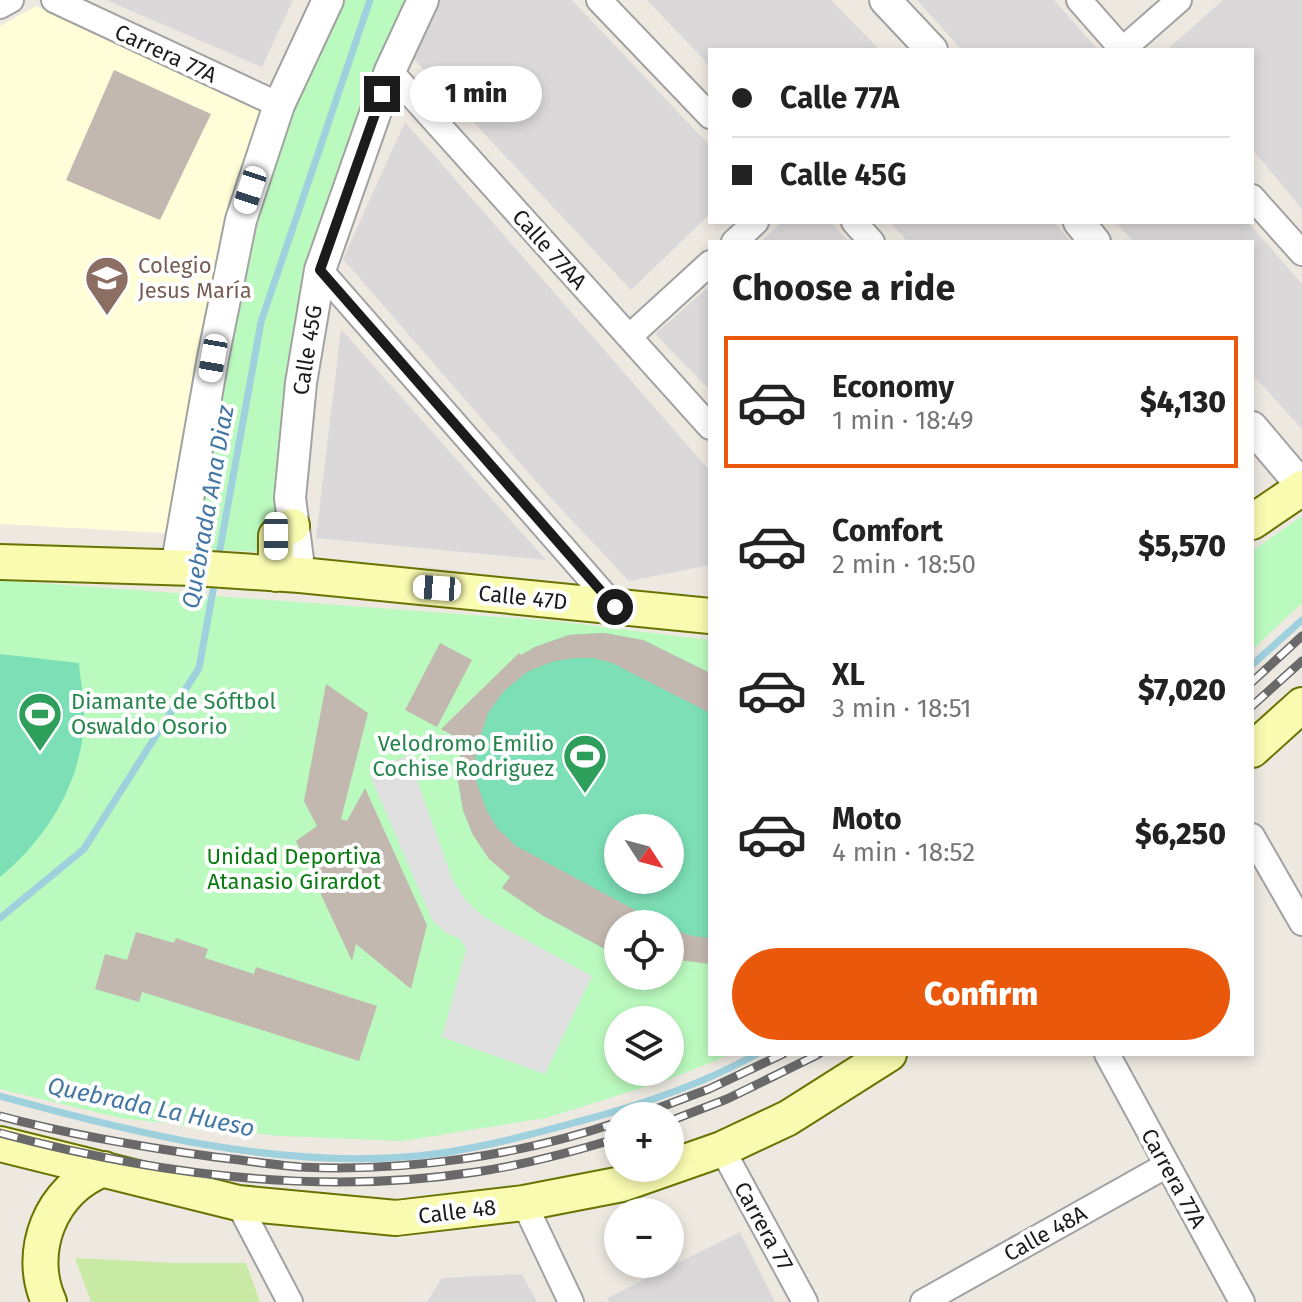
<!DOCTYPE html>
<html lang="en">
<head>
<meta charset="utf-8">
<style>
	body { margin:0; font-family:"Fira Sans",sans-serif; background:#f6f6f6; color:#222; height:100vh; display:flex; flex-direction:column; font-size:30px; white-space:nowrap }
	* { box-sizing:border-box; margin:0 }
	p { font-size:26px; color:#767676 }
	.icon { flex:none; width:44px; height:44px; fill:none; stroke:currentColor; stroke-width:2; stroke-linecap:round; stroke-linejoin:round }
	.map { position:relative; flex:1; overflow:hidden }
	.side { position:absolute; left:708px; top:240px; width:546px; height:816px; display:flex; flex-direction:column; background:#fff; border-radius:0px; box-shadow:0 4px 12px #0003 }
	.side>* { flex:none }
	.top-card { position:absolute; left:708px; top:48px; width:546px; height:176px; border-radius:0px; box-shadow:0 4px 12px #0003; display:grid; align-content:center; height:176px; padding:0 24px; background:#fff }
	.needle { width:52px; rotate:126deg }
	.tools { position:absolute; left:604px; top:814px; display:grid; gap:16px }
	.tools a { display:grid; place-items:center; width:80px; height:80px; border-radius:50%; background:#fff; box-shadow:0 4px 12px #0003; font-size:40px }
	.end { position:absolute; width:36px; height:36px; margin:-18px; border:10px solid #1b1b1b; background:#fff; box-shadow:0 0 0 4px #fff }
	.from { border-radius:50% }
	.bubble { position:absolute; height:56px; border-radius:28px; background:#fff; box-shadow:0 4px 12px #0003; font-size:26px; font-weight:800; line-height:56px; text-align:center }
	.car { position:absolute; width:24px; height:48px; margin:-24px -12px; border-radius:10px; box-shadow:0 0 6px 2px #0007; background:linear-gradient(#fff 24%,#345 0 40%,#fff 0 76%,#345 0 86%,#fff 0) }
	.top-card b { display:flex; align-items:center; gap:28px; height:76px; font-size:30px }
	.top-card b+b { border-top:2px solid #e0e0e0 }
	.top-card i { width:20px; height:20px; background:#222 }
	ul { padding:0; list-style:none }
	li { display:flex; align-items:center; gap:24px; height:132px; margin:0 16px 12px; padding:0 8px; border:4px solid transparent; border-radius:0px }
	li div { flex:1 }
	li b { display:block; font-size:30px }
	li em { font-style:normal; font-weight:800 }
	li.on { border-color:#ea580c }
	li>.icon { width:72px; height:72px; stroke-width:1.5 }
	h2 { padding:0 24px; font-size:36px; line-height:96px }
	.primary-button { display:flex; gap:16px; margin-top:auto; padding:16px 24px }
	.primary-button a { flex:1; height:92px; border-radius:48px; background:#ea580c; color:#fff; font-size:32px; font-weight:800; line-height:92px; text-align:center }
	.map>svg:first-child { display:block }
	.residential { fill:#dad8d8 }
	.education { fill:#fffed8 }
	.grass { fill:#c8eaa4 }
	.park { fill:#bbfabe; fill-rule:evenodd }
	.pitch { fill:#7cdfb6; fill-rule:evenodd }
	.parking { fill:#dfdfdf }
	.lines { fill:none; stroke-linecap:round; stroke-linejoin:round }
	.stream { stroke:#9fd0dd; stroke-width:7 }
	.building { fill:#c2b8b0 }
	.minor-casing { stroke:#a2a2a2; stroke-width:28 }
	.tertiary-casing { stroke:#a2a2a2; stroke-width:34 }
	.secondary-casing { stroke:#697302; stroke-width:38 }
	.minor { stroke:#fff; stroke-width:24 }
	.tertiary { stroke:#fff; stroke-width:30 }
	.secondary { stroke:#f9fbb1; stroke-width:34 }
	.rail-casing { stroke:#696969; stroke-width:9 }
	.rail { stroke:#fff; stroke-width:6; stroke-dasharray:18; stroke-linecap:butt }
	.route { stroke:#1b1b1b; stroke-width:10 }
	.labels { text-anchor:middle; stroke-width:8; stroke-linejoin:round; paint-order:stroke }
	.street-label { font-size:22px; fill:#1b1b1b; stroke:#fff }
	.education-label { font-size:22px; fill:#785e54; stroke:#fff; text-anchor:start }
	.leisure-label { font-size:22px; fill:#27864d; stroke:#fff; text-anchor:start }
	.park-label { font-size:22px; fill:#097a0f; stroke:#fff }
	.water-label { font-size:24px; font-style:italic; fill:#4477a4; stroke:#fff }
</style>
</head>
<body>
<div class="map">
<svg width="1302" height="1302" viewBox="0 0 1302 1302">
	<rect width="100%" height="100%" fill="#ede9e1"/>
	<path class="residential" d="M106 0H293L262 67Z
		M440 0H572L710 146V214L631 290 413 58Z
		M647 0H831L880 50H710V66Z
		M917 0H1054L1098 50H962Z
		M1223 0H1302V209L1252 149V50L1169 48Z
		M405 122 710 471V565L629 581 548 495 343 259Z
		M782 222H831L849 242H760Z
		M890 222H1054L1071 242H908Z
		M1116 222H1248L1302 284V429L1252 374V242H1134Z
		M710 286V390L655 334Z
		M341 329 434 434 546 560 316 538Z
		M740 1232 775 1302H609L607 1298Z
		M522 1274 537 1302H427L442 1278Z"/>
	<path class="education" d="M36 6 260 109 165 533 0 524V26Z"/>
	<path class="grass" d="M75 1258 174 1263H246L260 1302H91Z"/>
	<path class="park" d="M340 0H414L309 273 273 552 187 549 276 141Z
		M1302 516V603L1252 650V551Z
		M0 580 555 621 710 640V1054H732L667 1080 546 1118 402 1141 281 1136 120 1118 0 1089ZM618 828H670V880H618ZM618 924H670V976H618ZM618 1020H670V1072H618Z"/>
	<path class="pitch" d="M604 633 643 640 710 673V962L674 959 670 966V924H618V956L542 915 502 888 510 877 473 835 463 810 458 781 462 736 509 663 535 647 569 635ZM618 828H670V880H618Z
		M0 654 79 663C80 679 84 696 84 712 85 777 49 837 0 877Z"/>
	<path class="parking" d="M408 755 453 881 466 901 484 917 592 976 545 1074 442 1037 466 949 459 938 447 934 432 920 369 773Z"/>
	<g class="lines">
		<path class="stream" d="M218 560 261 322 370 0
			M1252 665 1302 620
			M0 918 84 849 199 668 215 580
			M0 1096C134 1133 277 1169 417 1156 470 1151 525 1136 577 1122 638 1106 701 1085 757 1054"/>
	</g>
	<path class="building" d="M114 70 211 114 160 220 66 180Z
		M604 633 643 640 710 673V713L612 663 594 658H574L551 662 527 672 504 691 488 713 477 747 475 746 476 780 486 809 498 829 516 846 661 924H618V956L542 915 502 888 510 877 489 859 473 835 463 810 458 781 462 740 441 729 519 653 521 655 535 647 569 635Z
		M440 643 472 660 437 727 405 710Z
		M326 684 368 713 341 819 347 821 365 788 427 925 411 989 356 944 352 961 296 841 317 826 304 801Z
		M670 929 693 936 710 938V964L670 959Z
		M136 932 174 943 176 938 208 949 205 958 254 974 256 967 377 1006 359 1061 142 992 139 1002 95 989 105 954 127 960Z"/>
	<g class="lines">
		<g class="minor-casing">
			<path id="minor" d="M54 0 279 105
				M599 0 710 116
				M1079 0 1123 50
				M0 6 11 0
				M1122 50 1179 0
				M390 71 710 427
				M1252 197 1302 253
				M854 222 872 242
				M734 242 756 222
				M320 270 615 607
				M629 337 710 263
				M1252 836 1302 923
				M1107 1054 1242 1302
				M722 1149 805 1302
				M238 1203 290 1302
				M524 1203 571 1302
				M923 1302 1167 1165"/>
		</g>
		<g class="tertiary-casing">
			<path id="tertiary" d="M885 0 932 50
				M1079 222 1095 242
				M1252 427 1302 486
				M176 568 213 358 241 220 279 105 328 0
				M300 575 290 498 301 383 320 270 390 71 423 0"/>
		</g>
		<g class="secondary-casing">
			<path id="secondary" d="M1252 522 1302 488
				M0 562 194 568 300 575 710 616
				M276 574V536L281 530 292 526
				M1252 750 1302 705
				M0 1144 238 1203 396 1218 524 1203 622 1184 722 1149 788 1118 889 1054
				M49 1302C26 1252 51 1188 104 1169"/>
		</g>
		<use href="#minor" class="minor"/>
		<use href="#tertiary" class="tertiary"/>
		<use href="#secondary" class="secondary"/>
		<g class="rail-casing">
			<path id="rail" d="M1252 682 1302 636
				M1252 706 1302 661
				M0 1116C71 1135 143 1147 215 1157 243 1160 272 1165 300 1167 406 1172 518 1156 618 1122
				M637 1116 709 1089 783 1054
				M670 1121 727 1099 819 1054
				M0 1133C153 1174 318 1196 476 1172 524 1165 572 1152 618 1138"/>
		</g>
		<use href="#rail" class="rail"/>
	</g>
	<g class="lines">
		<path class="route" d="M382 94 320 270 615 607"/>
	</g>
	<defs>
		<g id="school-pin" transform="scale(2.3)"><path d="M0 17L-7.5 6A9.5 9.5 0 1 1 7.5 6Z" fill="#8d6e63" stroke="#fff"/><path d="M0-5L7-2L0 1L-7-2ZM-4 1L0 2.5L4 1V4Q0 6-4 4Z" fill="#fff"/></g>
		<g id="stadium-pin" transform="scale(2.3)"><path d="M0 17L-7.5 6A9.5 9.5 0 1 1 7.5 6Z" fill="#2e9e5b" stroke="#fff"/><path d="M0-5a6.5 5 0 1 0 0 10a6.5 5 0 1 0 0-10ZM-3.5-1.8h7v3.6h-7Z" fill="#fff"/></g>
	</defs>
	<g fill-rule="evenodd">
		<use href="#school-pin" x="107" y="278"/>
		<use href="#stadium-pin" x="40" y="714"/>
		<use href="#stadium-pin" x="585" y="756"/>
	</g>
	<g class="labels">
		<g class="street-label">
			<text transform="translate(166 53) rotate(25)" y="8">Carrera 77A</text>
			<text transform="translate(550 249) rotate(48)" y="8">Calle 77AA</text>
			<text transform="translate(307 350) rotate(-81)" y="8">Calle 45G</text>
			<text transform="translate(523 597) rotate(6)" y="8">Calle 47D</text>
			<text transform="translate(1174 1178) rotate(61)" y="8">Carrera 77A</text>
			<text transform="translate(457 1211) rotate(-7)" y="8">Calle 48</text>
			<text transform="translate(764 1226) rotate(61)" y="8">Carrera 77</text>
			<text transform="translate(1045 1233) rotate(-29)" y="8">Calle 48A</text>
		</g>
		<g class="education-label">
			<text x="138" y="273">Colegio<tspan x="138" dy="25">Jesus María</tspan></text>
		</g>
		<g class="leisure-label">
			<text x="71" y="709">Diamante de Sóftbol<tspan x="71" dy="25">Oswaldo Osorio</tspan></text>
			<text x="554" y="751" text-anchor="end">Velodromo Emilio<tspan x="554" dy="25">Cochise Rodriguez</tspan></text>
		</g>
		<g class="park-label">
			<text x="294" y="864">Unidad Deportiva<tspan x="294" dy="25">Atanasio Girardot</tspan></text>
		</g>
		<g class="water-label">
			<text transform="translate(208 507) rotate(-80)" y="8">Quebrada Ana Diaz</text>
			<text transform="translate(151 1107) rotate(12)" y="8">Quebrada La Hueso</text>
		</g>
	</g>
</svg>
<div class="tools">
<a><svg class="needle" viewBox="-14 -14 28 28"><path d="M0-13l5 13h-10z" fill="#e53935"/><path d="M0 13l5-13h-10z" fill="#767676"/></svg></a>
<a><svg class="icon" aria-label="locate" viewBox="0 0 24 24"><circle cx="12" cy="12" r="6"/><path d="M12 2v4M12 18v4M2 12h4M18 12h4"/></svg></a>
<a><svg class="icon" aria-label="layers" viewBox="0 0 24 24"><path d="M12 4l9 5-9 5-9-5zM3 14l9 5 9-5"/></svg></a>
<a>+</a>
<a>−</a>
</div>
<i class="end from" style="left:615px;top:607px"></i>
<i class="end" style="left:382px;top:94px"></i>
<div class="bubble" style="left:410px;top:66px;width:132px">1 min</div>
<i class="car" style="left:250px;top:190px;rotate:198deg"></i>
<i class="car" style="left:213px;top:358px;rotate:190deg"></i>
<i class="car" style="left:276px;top:536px;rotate:180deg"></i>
<i class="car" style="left:437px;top:588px;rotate:274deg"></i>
<div class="top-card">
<b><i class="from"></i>Calle 77A</b>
<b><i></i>Calle 45G</b>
</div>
<section class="side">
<h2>Choose a ride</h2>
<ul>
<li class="on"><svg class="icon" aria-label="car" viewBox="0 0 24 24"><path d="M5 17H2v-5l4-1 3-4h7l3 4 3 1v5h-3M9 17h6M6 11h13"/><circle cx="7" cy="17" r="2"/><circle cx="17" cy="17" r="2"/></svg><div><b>Economy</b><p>1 min · 18:49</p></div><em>$4,130</em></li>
<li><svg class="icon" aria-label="car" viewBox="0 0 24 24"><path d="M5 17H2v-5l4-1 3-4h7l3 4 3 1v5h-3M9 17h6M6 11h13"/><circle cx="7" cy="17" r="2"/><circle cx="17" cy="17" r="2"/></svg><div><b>Comfort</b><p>2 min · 18:50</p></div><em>$5,570</em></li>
<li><svg class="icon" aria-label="car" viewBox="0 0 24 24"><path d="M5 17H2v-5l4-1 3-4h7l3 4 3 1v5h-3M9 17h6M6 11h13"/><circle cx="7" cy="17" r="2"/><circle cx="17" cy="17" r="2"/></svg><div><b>XL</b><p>3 min · 18:51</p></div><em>$7,020</em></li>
<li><svg class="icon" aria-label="car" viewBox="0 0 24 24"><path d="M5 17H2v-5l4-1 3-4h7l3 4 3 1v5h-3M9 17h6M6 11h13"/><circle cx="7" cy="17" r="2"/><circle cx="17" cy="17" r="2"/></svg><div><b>Moto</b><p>4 min · 18:52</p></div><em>$6,250</em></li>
</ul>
<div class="primary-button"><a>Confirm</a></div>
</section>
</div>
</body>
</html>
